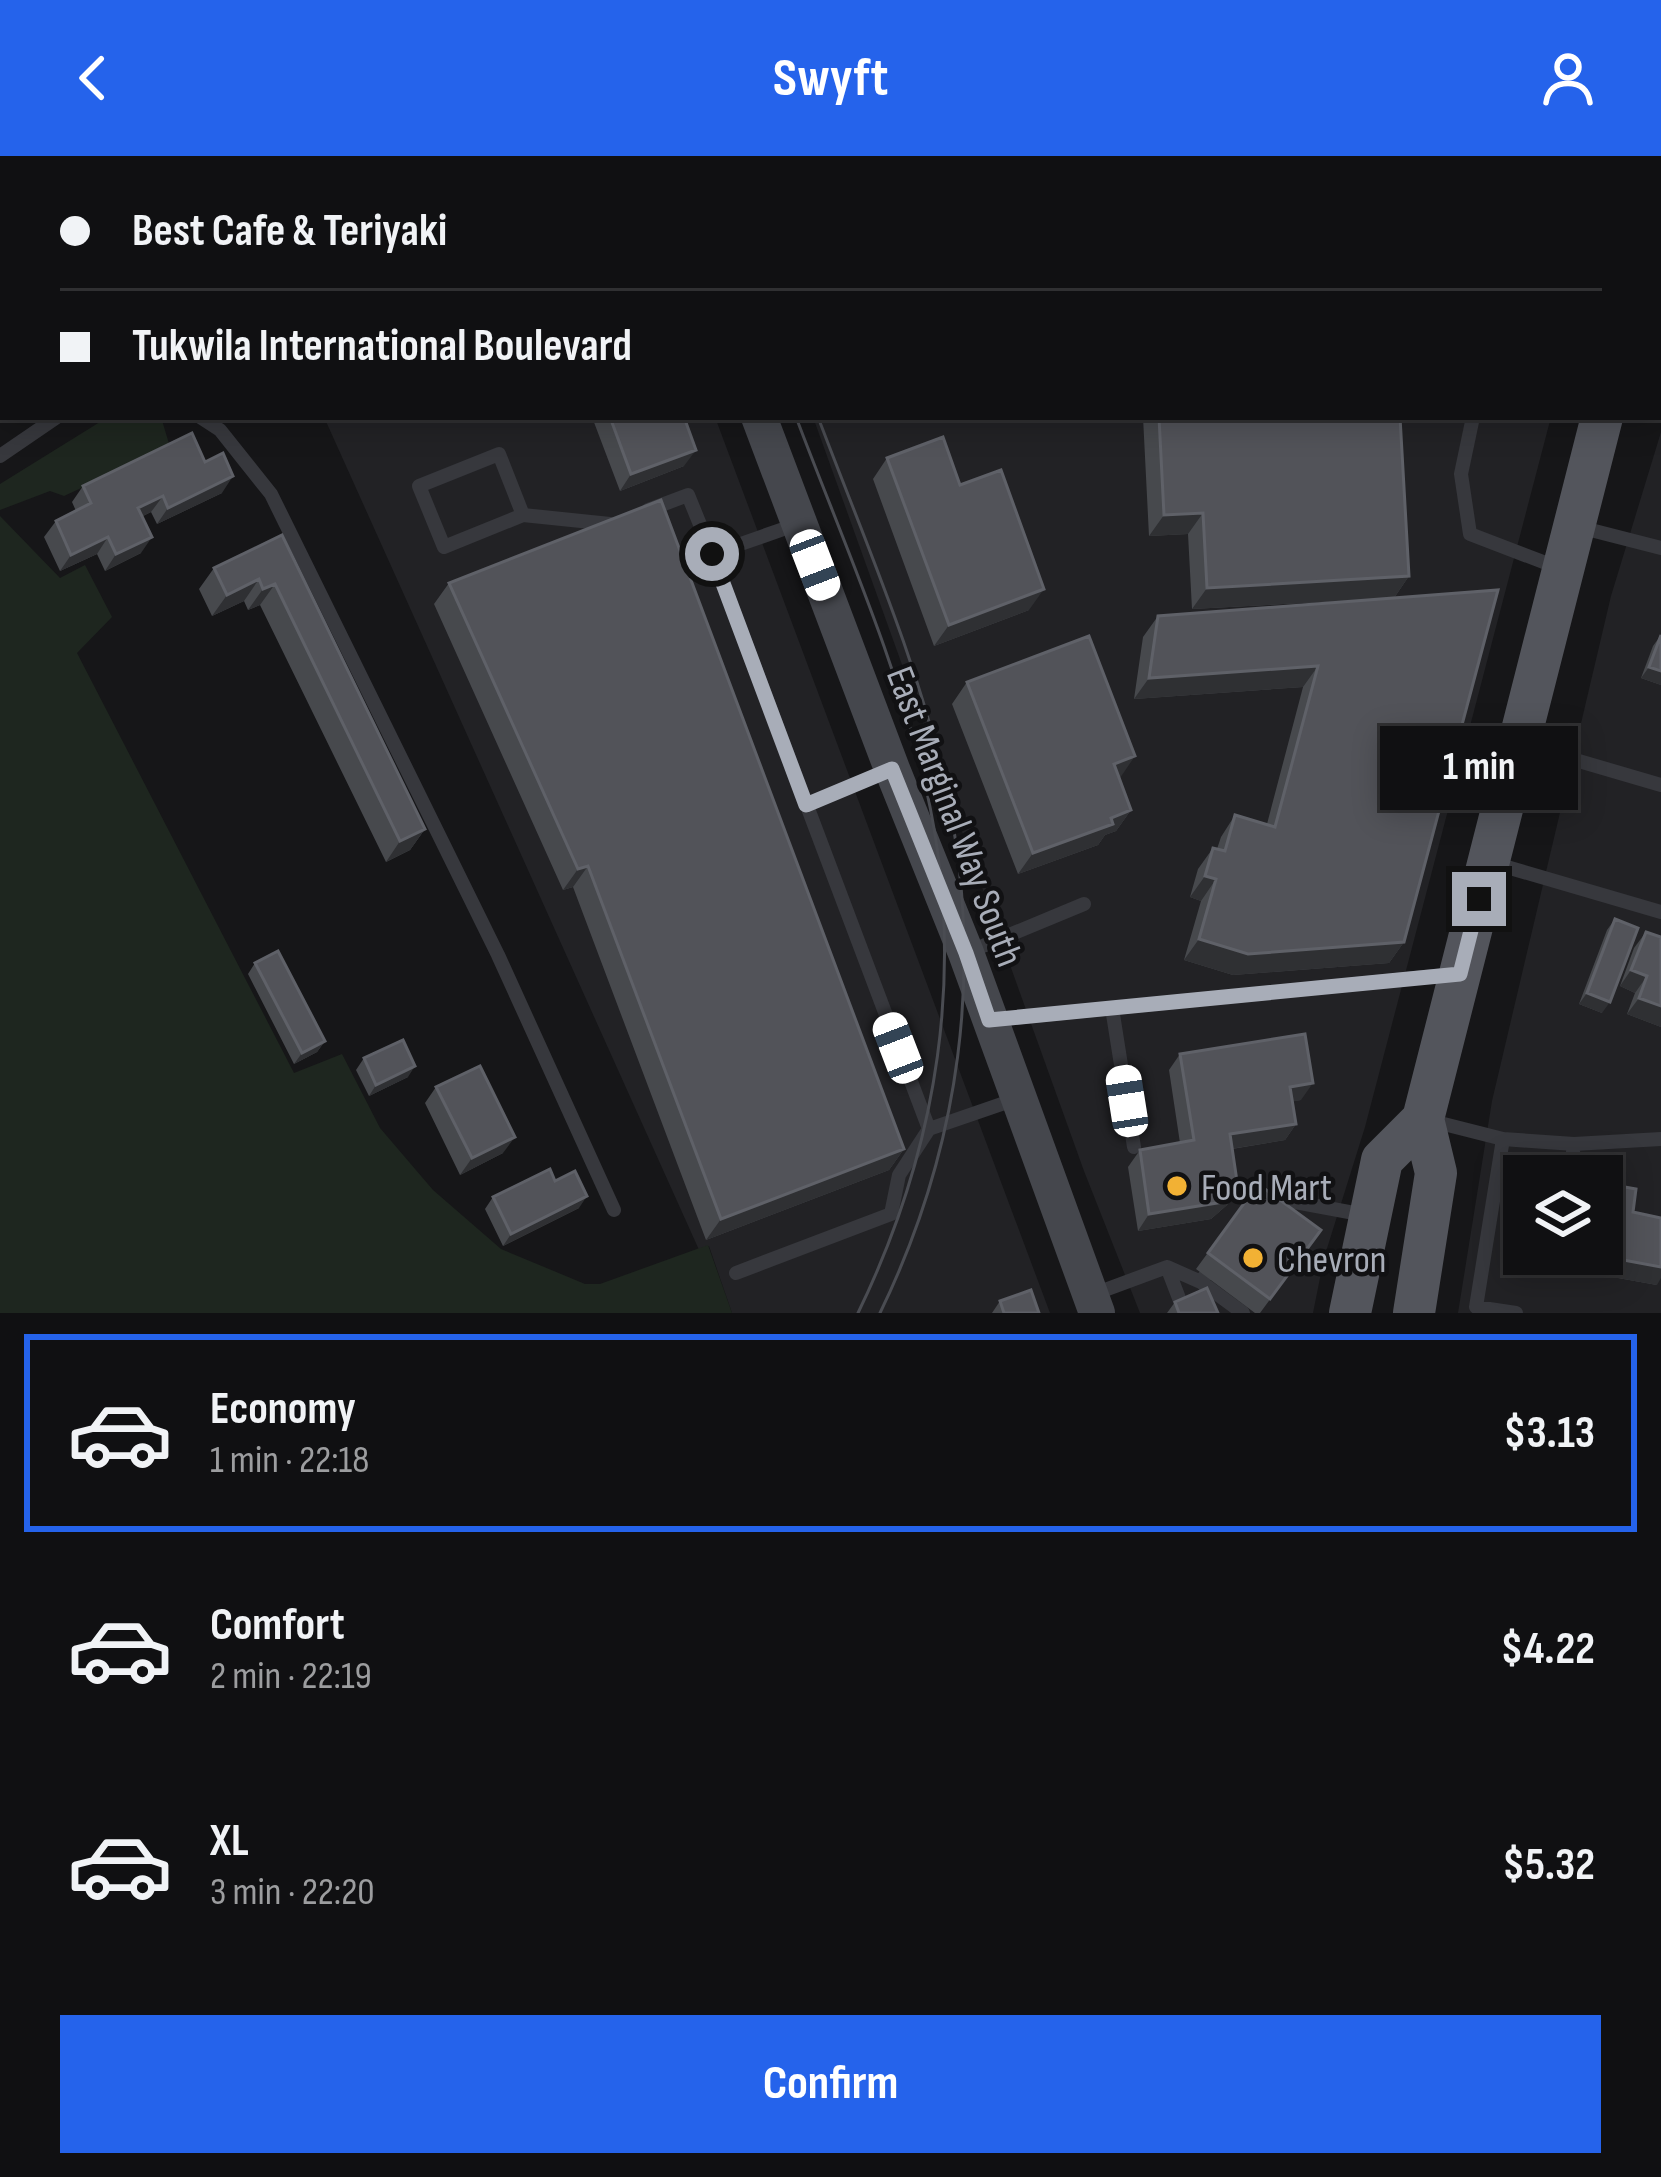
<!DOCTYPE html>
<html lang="en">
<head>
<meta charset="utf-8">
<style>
	body { margin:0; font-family:"Sofia Sans Condensed",sans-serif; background:#19191b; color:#f1f3f6; height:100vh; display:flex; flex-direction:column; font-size:45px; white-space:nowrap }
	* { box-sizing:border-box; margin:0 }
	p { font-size:39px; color:#9c9d9f }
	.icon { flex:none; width:66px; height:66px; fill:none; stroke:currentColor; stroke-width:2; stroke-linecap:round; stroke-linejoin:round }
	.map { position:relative; height:1157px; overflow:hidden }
	.sheet { display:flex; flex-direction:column; background:#101012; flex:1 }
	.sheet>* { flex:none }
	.hud { position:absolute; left:0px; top:0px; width:1662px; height:264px; box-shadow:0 6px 30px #0003,0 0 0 3px #303032; display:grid; align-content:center; height:264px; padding:0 60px; background:#101012 }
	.tools { position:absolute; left:1503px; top:999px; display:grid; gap:24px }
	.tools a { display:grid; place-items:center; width:120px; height:120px; border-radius:0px; background:#101012; box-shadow:0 6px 30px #0003,0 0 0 3px #303032; font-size:60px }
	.end { position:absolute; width:54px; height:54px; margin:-27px; border:15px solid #a8adb8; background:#111; box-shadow:0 0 0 6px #111 }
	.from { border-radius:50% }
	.bubble { position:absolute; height:84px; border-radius:0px; background:#101012; box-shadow:0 6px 30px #0003,0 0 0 3px #303032; font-size:39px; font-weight:700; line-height:84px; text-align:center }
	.car { position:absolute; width:36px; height:72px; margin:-36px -18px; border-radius:15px; box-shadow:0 0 9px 3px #0007; background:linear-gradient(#fff 24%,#345 0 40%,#fff 0 76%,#345 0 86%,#fff 0) }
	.hud b { display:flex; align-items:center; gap:42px; height:114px; font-size:45px }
	.hud b+b { border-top:3px solid #303032 }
	.hud i { width:30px; height:30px; background:#f1f3f6 }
	ul { padding:21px 0 0; list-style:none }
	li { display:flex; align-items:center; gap:36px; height:198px; margin:0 24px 18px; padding:0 36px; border:6px solid transparent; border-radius:0px }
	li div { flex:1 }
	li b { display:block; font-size:45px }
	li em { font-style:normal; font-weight:700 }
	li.selected { border-color:#2563eb }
	li>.icon { width:108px; height:108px; stroke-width:1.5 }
	.action { display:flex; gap:24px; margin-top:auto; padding:24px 60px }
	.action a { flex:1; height:138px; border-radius:0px; background:#2563eb; color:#fff; font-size:48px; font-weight:700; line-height:138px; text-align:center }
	header { display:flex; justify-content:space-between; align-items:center; height:156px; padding:0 60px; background:#2563eb; color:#fff; font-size:54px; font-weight:700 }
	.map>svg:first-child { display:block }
	.built { fill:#222225; fill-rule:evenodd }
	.green { fill:#1e261f }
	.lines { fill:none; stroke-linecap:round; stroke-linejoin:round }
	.lane { stroke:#37383d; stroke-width:14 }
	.secondary { stroke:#45474d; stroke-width:36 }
	.primary { stroke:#53555c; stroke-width:42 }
	.tram { stroke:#4a4c52; stroke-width:3 }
	.wall { fill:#47494d }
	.shaded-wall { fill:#2f3033 }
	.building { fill:#525359; stroke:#5f6168; stroke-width:3 }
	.route { stroke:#a8adb8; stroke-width:15 }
	.poi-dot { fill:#f2b134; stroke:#111113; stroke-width:4.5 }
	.labels { text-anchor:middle; stroke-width:9; stroke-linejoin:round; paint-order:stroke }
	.street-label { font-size:39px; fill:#a8adb8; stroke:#111113 }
	.poi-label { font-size:39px; fill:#a8adb8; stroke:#111113; text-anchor:start }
</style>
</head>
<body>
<header><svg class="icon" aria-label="back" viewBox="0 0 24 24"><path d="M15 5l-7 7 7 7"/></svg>Swyft<svg class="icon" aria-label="person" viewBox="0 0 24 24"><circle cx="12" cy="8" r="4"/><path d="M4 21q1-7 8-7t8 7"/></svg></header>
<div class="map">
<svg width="1661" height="1157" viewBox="0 0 1661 1157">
	<rect width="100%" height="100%" fill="#161618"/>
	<path class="built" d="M720 0H1619L1618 3Z
		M324 261H715L1050 1157H732L709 1090 700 1096Z
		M813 261H1551L1365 971 1324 1102 1313 1157H1140L1084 1015Z
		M1661 276V1157H1458L1492 945 1611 440ZM1524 1020H1602V1098H1524Z"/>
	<path class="green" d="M108 261H161L170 291 64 340 50 335 0 354V328Z
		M0 360 60 422 85 409 112 461 77 497 294 917 342 898 380 972 433 1034 501 1093 585 1128H600L708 1089 732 1157H0Z"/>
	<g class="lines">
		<path class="lane" d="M15 0 16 3
			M83 0 85 3
			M138 0 139 3
			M552 3 559 0
			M0 76 3 77
			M1659 218 1661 219
			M200 261 220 274 271 338 498 799 614 1054
			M1473 261 1461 318 1470 378 1559 412
			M0 300 57 261
			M648 354 688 339 712 398 795 369
			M523 359 499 298 419 330 444 391 523 359 610 368
			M1579 371 1661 392
			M712 398 929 973 899 1019 891 1058 736 1117
			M1524 589 1661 629
			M806 649 892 613
			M1493 707 1661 756
			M966 797 1084 748
			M1112 852 1134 991
			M994 864 1455 818
			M1428 964 1503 983 1574 988 1570 1020
			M929 973 1016 943
			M1503 983 1476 1151 1516 1157
			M1574 988 1661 983
			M1262 1044 1295 1046 1365 1059
			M1558 1099V1098
			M1167 1111 1182 1150
			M1205 1120 1201 1126 1243 1157
			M1094 1138 1167 1111 1201 1126"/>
		<path class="secondary" d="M663 0 664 3
			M759 261 892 613 966 797 1097 1157"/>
		<path class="primary" d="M1659 41 1661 33
			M1350 1157 1382 1004 1423 963
			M1414 1157 1436 1017 1423 963 1602 261"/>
		<path class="tram" d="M697 0 699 3
			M719 0 720 3
			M796 261C842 383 897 505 926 632 967 813 938 992 858 1157
			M818 261C864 383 918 505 946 632 985 813 960 992 880 1157"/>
	</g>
	<path class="wall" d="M441 0H512L504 3H442Z
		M592 261H684V310L620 335Z
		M1143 261H1400L1409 420 1394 442 1192 453 1188 378 1149 380Z
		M887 302 960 329 1029 454 934 490 873 323Z
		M205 306 222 337 157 368 151 356 143 360 141 397 105 415 97 398 60 415 44 381 56 365 76 355 72 346 83 330Z
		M282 379 425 673 410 694 386 706 260 449 248 454 244 445 212 460 199 433 214 412Z
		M449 427 904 993 889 1014 706 1084 573 731 563 734 434 448Z
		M1498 434 1404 786 1389 807 1233 819 1184 804 1201 745 1190 741 1198 713 1213 692 1217 693 1221 681 1235 659 1267 668 1303 531 1134 543 1143 481 1158 460Z
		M1661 479V529L1641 522 1653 490Z
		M967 526 1119 622 1131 654 1116 675 1105 679 1098 689 1018 718 952 548Z
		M1615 763 1602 857 1579 848 1607 774Z
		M1646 776 1661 871 1627 858 1635 837 1620 830 1634 792Z
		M255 807 325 885 317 896 294 908 248 818Z
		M1180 898 1301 944 1293 945 1296 968 1285 984 1232 993 1238 1032 1227 1049 1211 1063 1138 1075 1128 1011 1140 994 1180 987 1169 914Z
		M364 902 408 921 369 940 356 914Z
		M436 931 503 997 460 1019 425 947Z
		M555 1025 579 1052 503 1090 485 1053 493 1041Z
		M1258 1028 1321 1074 1260 1157H1255L1196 1113Z
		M1633 1056 1657 1129 1579 1115 1582 1098H1602Z
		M1000 1145 1039 1157H992Z
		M1175 1146 1218 1157H1167Z"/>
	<path class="shaded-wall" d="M479 0H512L504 3H470Z
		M696 294 684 310 620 335 631 318Z
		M233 320 222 337 157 368 168 352Z
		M163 340 151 356 127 368 138 352Z
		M1203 357 1188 378 1149 380 1164 359Z
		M108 381 97 398 60 415 71 399Z
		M152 381 141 397 105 415 116 398Z
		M1409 420 1394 442 1192 453 1207 432Z
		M259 423 244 445 212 460 227 439Z
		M275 428 260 449 248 454 263 433Z
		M1044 433 1029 454 934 490 949 469Z
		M1318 510 1303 531 1134 543 1149 522Z
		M1649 511 1661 515V529L1641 522Z
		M1135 600 1120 622 1114 608Z
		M1131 654 1116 675 1105 679 1098 689 1018 718 1033 697Z
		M425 673 410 694 386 706 400 685Z
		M588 710 573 731 563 734 578 713Z
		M1205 720 1216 723 1201 745 1190 741Z
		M1199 783 1404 786 1389 807 1233 819 1184 804Z
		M1631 814 1647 820 1635 837 1620 830Z
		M1587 837 1610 846 1602 857 1579 848Z
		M1639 842 1661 850V871L1627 858Z
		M325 885 317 896 294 908 302 897Z
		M415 910 408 921 369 940 376 929Z
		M1313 927 1301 944 1279 948 1290 931Z
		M1296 968 1285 984 1218 995 1230 978Z
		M515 981 503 997 460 1019 472 1002Z
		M904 993 889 1014 706 1084 721 1063Z
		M1238 1032 1227 1049 1211 1063 1138 1075 1149 1058Z
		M587 1040 579 1052 503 1090 511 1078Z
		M1591 1098 1661 1111V1122L1657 1129 1579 1115Z"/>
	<path class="building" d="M458 0H479L470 3H459Z
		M804 0H857L858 3H804Z
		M610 261H684L696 294 631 318Z
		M1159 261H1400L1409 420 1207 432 1203 357 1164 359Z
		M192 277 205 306 223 297 233 320 168 352 163 340 138 352 152 381 116 398 108 381 71 399 56 365 91 347 83 330Z
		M943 281 960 329 1001 314 1044 433 949 469 887 302Z
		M661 344 904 993 721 1063 588 710 578 713 449 427Z
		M282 379 425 673 400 685 275 428 263 433 259 423 227 439 214 412Z
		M1498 434 1404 786 1248 798 1199 783 1216 723 1205 720 1213 692 1225 695 1235 659 1275 671 1318 510 1149 522 1158 460Z
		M1661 479V515L1649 511Z
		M1089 480 1135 600 1114 608 1131 654 1111 662 1113 668 1033 697 967 526Z
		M1615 763 1638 772 1610 846 1587 837Z
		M1646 776 1661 781V850L1639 842 1647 820 1631 814Z
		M278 795 325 885 302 897 255 807Z
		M1305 878 1313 927 1290 931 1296 968 1230 978 1238 1032 1223 1046 1149 1058 1140 994 1194 984 1180 898Z
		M403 884 415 910 376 929 364 902Z
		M480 910 515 981 472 1002 436 931Z
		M550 1013 555 1025 575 1015 587 1040 511 1078 493 1041Z
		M1602 1027 1636 1033 1633 1056 1661 1062V1111L1591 1098H1602Z
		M1258 1028 1321 1074 1270 1143 1208 1097Z
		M1207 1132 1218 1157H1179L1175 1146Z
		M1031 1134 1039 1157H1004L1000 1145Z"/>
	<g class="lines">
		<path class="route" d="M712 398 806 649 892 613 966 797 989 864 1460 818 1479 743"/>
	</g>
	<g class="poi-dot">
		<circle cx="1177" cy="1030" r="12"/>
		<circle cx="1253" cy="1102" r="12"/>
	</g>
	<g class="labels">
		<g class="street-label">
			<text transform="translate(956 660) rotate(69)" y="14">East Marginal Way South</text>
		</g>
		<g class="poi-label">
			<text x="1201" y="1044">Food Mart</text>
			<text x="1277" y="1116">Chevron</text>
		</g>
	</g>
</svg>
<div class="tools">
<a><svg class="icon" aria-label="layers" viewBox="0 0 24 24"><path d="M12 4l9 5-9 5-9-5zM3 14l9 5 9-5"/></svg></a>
</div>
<i class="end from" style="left:712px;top:398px"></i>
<i class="end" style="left:1479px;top:743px"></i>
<div class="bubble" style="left:1380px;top:570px;width:198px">1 min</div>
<i class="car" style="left:815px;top:409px;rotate:159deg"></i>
<i class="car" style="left:898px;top:892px;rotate:339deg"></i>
<i class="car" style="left:1127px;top:945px;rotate:351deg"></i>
<div class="hud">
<b><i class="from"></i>Best Cafe &amp; Teriyaki</b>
<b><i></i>Tukwila International Boulevard</b>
</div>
</div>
<section class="sheet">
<ul>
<li class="selected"><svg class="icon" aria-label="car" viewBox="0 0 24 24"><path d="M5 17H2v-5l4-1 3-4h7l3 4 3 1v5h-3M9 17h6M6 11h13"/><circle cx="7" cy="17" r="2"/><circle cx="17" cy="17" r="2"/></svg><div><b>Economy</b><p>1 min · 22:18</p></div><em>$3.13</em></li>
<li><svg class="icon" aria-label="car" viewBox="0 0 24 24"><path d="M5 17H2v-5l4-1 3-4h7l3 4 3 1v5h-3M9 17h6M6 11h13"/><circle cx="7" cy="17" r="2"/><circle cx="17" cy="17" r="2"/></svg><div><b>Comfort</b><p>2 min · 22:19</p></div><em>$4.22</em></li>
<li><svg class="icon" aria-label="car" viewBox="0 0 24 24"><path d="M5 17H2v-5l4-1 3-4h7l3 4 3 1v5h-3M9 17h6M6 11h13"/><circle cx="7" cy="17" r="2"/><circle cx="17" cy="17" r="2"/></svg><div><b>XL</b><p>3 min · 22:20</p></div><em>$5.32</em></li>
</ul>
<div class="action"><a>Confirm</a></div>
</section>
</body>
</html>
